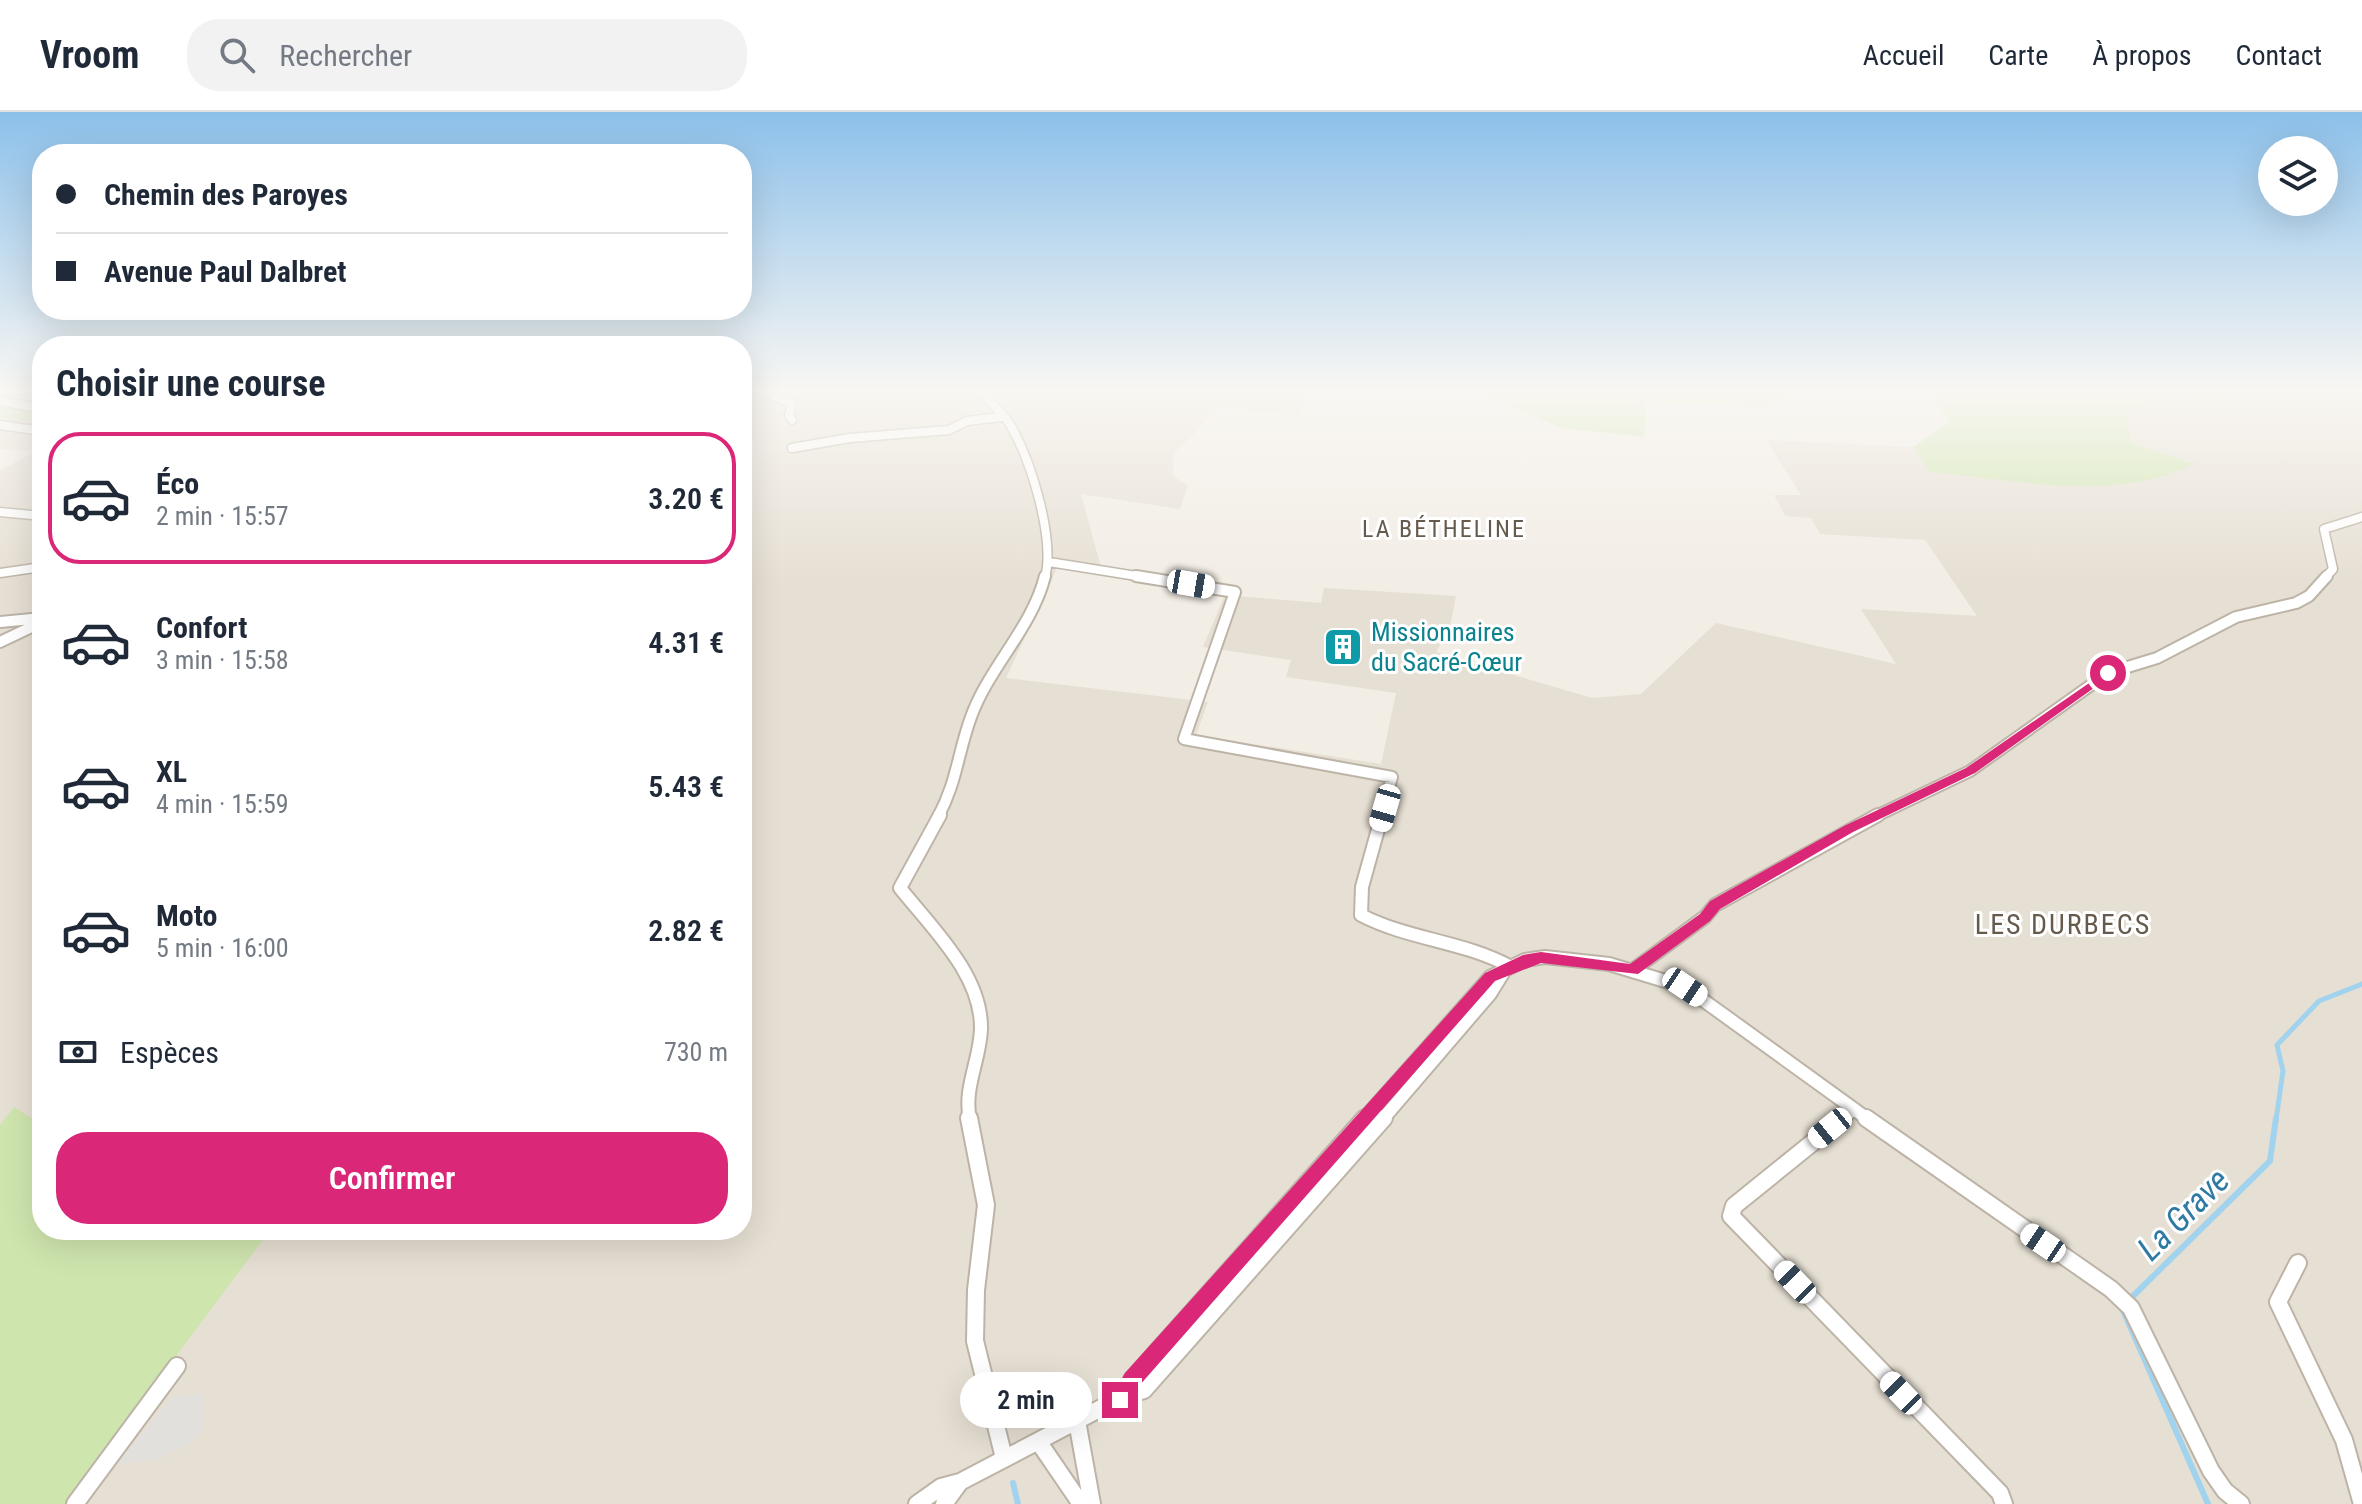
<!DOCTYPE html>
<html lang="fr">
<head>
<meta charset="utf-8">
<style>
	body { margin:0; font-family:"Roboto Condensed",sans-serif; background:#f2f2f3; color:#1f2937; height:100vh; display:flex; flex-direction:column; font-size:30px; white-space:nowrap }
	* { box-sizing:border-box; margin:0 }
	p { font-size:26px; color:#747a83 }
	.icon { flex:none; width:44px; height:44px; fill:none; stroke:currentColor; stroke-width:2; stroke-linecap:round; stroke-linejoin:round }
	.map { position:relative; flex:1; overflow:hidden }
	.panel { position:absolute; left:32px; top:224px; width:720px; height:904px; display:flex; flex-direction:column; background:#fff; border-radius:32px; box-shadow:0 8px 32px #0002 }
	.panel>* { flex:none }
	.top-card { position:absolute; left:32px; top:32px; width:720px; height:176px; border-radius:32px; box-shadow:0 8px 32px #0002; display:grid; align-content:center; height:176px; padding:0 24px; background:#fff }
	.controls { position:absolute; left:2258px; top:24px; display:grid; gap:16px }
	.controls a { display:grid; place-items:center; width:80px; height:80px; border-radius:50%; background:#fff; box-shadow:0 8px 32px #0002; font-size:40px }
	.end { position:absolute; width:36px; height:36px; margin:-18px; border:10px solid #db2777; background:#fff; box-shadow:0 0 0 4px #fff }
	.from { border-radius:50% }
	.bubble { position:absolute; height:56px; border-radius:28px; background:#fff; box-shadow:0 8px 32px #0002; font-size:26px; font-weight:600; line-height:56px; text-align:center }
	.car { position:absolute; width:24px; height:48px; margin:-24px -12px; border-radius:10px; box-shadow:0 0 6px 2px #0007; background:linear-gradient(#fff 24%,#345 0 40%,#fff 0 76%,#345 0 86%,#fff 0) }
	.top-card b { display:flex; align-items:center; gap:28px; height:76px; font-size:30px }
	.top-card b+b { border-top:2px solid #e0e1e3 }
	.top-card i { width:20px; height:20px; background:#1f2937 }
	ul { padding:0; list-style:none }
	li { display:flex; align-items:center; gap:24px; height:132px; margin:0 16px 12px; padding:0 8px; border:4px solid transparent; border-radius:32px }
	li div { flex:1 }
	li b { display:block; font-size:30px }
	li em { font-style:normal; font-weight:600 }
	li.active { border-color:#db2777 }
	li>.icon { width:72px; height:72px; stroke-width:1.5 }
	h2 { padding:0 24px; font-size:36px; line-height:96px }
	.pay { display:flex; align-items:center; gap:20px; height:88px; padding:0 24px; font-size:30px }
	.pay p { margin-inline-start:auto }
	.button { display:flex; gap:16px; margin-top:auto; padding:16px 24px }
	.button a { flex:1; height:92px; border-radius:32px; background:#db2777; color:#fff; font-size:32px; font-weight:600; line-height:92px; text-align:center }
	header { display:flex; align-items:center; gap:48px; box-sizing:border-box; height:112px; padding:0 40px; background:#fff; border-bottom:2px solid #e0e1e3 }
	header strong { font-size:38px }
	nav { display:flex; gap:44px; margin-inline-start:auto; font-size:28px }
	.search { width:560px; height:72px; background:#f2f2f3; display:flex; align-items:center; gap:20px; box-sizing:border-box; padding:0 28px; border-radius:32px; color:#747a83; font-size:30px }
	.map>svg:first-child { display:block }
	.residential { fill:#e6dfd3 }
	.green { fill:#cfe5ae }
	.parking { fill:#e2e0dd }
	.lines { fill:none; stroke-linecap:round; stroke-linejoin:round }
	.stream-far1 { stroke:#a2d3ee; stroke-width:5 }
	.stream { stroke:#a2d3ee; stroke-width:6 }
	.street-far3-casing { stroke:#bdb4a7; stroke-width:11 }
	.street-far2-casing { stroke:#bdb4a7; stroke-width:14 }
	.street-far1-casing { stroke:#bdb4a7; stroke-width:16 }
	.street-casing { stroke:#bdb4a7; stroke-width:20 }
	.street-far3 { stroke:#fff; stroke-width:8 }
	.street-far2 { stroke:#fff; stroke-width:10 }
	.street-far1 { stroke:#fff; stroke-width:12 }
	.street { stroke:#fff; stroke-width:16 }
	.route { fill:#db2777 }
	.labels { text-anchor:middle; stroke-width:6; stroke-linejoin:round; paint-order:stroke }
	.far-neighbourhood-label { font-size:24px; letter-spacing:2px; fill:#665a4c; stroke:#fff }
	.culture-label { font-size:26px; fill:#0d838f; stroke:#fff; text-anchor:start }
	.neighbourhood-label { font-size:28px; letter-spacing:2px; fill:#665a4c; stroke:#fff }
	.near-water-label { font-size:34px; font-style:italic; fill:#2f7aa4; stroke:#fff }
</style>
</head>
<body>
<header>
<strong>Vroom</strong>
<div class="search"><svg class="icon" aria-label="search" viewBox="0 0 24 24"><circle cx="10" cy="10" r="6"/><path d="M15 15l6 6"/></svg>Rechercher</div>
<nav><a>Accueil</a><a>Carte</a><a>À propos</a><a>Contact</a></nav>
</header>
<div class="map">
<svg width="2362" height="1392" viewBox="0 0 2362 1392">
	<rect width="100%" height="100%" fill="#f2ede5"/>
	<path class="residential" d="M742 277H1310L1301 304 1221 295 1173 342V364L1188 374 1180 397 1081 382 1103 463 1057 456 1006 566 1208 590 1196 623 1381 652 1396 581 1286 565 1291 548 1203 535 1225 483 1321 491 1324 476 1456 484 1450 515 1436 540 1592 586 1641 582 1716 511 1896 552 1861 497 1977 504 1925 428 1820 422 1811 406 1785 404 1774 383H1801L1766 328 1914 335 1929 360 2192 351 2130 330 2128 303 2172 282 2203 292 2245 277H2362V1392H0V359L35 339 0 337V306L42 311V1118H742V362L753 343 750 296 753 280Z"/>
	<path class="green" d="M0 277H42V311L0 306Z
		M1432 277H2245L2203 292 2172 282 2128 302 2130 330 2194 352C2115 392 2013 367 1929 360L1914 335 1949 309 1932 285 1793 286 1766 295 1646 290 1644 325 1562 316 1494 288Z
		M14 995 42 1013V1118H270L66 1392H0V1013Z"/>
	<path class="parking" d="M204 1282 203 1318 190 1332 160 1346 116 1353 172 1285Z"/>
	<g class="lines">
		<path class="stream-far1" d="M2276 1008 2283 959 2277 933 2319 889 2362 872"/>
		<path class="stream" d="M2128 1189 2270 1049 2276 1006
			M2122 1196 2208 1392
			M1013 1371 1018 1392"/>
		<g class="street-far3-casing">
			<path id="street-far3" d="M757 277 792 292 789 303 792 308
				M981 277C989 292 1005 302 1012 316 1032 352 1055 427 1045 466
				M0 278H42
				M0 289 42 297
				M0 313 42 319
				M792 336 850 326 949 318 967 309 1001 305
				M0 400 42 404
				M1049 450 1149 466
				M0 461 42 455
				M2325 466 2333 457 2324 417 2362 405"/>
		</g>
		<g class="street-far2-casing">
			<path id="street-far2" d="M1136 464 1235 480 1184 627 1392 665 1381 705
				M0 510 42 506
				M0 530 42 510
				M938 705C957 670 958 640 971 605 989 555 1032 516 1045 464
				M1874 705 1970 659 2108 561 2157 546 2236 505 2296 491 2309 484 2327 464"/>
		</g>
		<g class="street-far1-casing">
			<path id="street-far1" d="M940 703 900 776C932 816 982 863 981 917 980 949 963 976 970 1008
				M1382 703 1362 775 1361 803C1409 828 1464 829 1511 855
				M1633 858 1705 805 1715 793 1878 703
				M1363 1008 1490 865 1525 848 1545 845 1609 852 1685 875 1869 1008
				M1382 1008 1490 882 1503 861
				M1840 1008 1854 997"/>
		</g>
		<g class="street-casing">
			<path id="street" d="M969 1006 986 1093 976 1178 975 1229 1004 1346
				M1843 1006 1734 1094 1731 1104 2000 1381 2004 1392
				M1866 1006 2111 1177 2131 1196 2211 1359 2225 1379 2241 1392
				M2298 1151 2278 1190 2344 1328 2362 1392
				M1126 1283 1132 1268 1365 1006
				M1077 1309 1092 1392
				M1038 1329 1081 1392
				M75 1392 177 1254
				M917 1392 941 1375 960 1370 1126 1283 1144 1278 1384 1006
				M944 1392 960 1370"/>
		</g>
		<use href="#street-far3" class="street-far3"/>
		<use href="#street-far2" class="street-far2"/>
		<use href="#street-far1" class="street-far1"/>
		<use href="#street" class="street"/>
	</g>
	<linearGradient id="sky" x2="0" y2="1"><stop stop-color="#8cc0ea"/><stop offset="0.59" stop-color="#f9f7f3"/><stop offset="1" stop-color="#f9f7f3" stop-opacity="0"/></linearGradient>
	<rect width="2362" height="472" fill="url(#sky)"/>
	<path class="route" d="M2108 558 2112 563 1975 661 1853 720 1720 797 1710 809 1638 862 1541 851 1495 869 1139 1274 1133 1290 1120 1298 1113 1295 1110 1288 1125 1261 1485 861 1523 843 1541 840 1630 852 1700 802 1710 789 1844 714 1966 656Z"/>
	<defs>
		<g id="building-square" transform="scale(2)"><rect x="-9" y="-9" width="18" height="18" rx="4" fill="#0f9aa8" stroke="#fff"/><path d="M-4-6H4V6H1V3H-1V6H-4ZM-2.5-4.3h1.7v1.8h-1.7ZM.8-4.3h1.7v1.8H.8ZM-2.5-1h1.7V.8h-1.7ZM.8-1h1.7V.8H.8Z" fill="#fff"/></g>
	</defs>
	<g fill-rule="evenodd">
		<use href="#building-square" x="1343" y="535"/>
	</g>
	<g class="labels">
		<g class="far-neighbourhood-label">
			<text x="1444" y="425">LA BÉTHELINE</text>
		</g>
		<g class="culture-label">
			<text x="1371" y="529">Missionnaires<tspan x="1371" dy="30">du Sacré-Cœur</tspan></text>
		</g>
		<g class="neighbourhood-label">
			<text x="2063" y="822">LES DURBECS</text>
		</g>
		<g class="near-water-label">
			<text transform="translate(2183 1102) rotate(-45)" y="12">La Grave</text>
		</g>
	</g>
</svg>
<div class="controls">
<a><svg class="icon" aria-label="layers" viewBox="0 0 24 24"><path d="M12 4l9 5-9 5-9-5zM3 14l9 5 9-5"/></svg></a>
</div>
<i class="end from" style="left:2108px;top:561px"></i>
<i class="end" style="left:1120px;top:1288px"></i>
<div class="bubble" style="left:960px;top:1260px;width:132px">2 min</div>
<i class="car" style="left:1191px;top:472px;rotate:100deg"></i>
<i class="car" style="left:1385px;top:696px;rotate:196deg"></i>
<i class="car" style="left:1685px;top:875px;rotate:124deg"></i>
<i class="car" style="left:1830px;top:1016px;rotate:231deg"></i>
<i class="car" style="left:2043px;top:1131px;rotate:304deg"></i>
<i class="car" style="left:1795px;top:1170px;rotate:316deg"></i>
<i class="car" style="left:1901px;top:1281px;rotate:316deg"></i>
<div class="top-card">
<b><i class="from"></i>Chemin des Paroyes</b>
<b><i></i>Avenue Paul Dalbret</b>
</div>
<section class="panel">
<h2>Choisir une course</h2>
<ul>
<li class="active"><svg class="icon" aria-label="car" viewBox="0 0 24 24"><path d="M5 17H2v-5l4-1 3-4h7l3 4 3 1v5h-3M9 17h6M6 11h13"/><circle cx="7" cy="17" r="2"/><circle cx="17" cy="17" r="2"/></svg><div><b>Éco</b><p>2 min · 15:57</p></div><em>3.20 €</em></li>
<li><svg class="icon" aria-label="car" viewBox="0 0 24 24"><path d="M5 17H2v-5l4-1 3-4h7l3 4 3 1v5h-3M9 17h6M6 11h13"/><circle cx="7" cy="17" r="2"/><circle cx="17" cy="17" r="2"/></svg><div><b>Confort</b><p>3 min · 15:58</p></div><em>4.31 €</em></li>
<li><svg class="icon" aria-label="car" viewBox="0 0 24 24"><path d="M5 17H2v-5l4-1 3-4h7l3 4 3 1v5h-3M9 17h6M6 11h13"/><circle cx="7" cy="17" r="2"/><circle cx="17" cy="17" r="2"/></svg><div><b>XL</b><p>4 min · 15:59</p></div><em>5.43 €</em></li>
<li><svg class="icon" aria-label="car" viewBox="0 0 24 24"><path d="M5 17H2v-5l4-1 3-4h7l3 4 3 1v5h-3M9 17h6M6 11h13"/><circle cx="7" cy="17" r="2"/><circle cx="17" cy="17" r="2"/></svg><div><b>Moto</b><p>5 min · 16:00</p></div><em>2.82 €</em></li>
</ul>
<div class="pay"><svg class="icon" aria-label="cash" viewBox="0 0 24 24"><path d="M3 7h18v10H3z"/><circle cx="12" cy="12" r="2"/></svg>Espèces<p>730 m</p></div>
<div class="button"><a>Confirmer</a></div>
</section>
</div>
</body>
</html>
